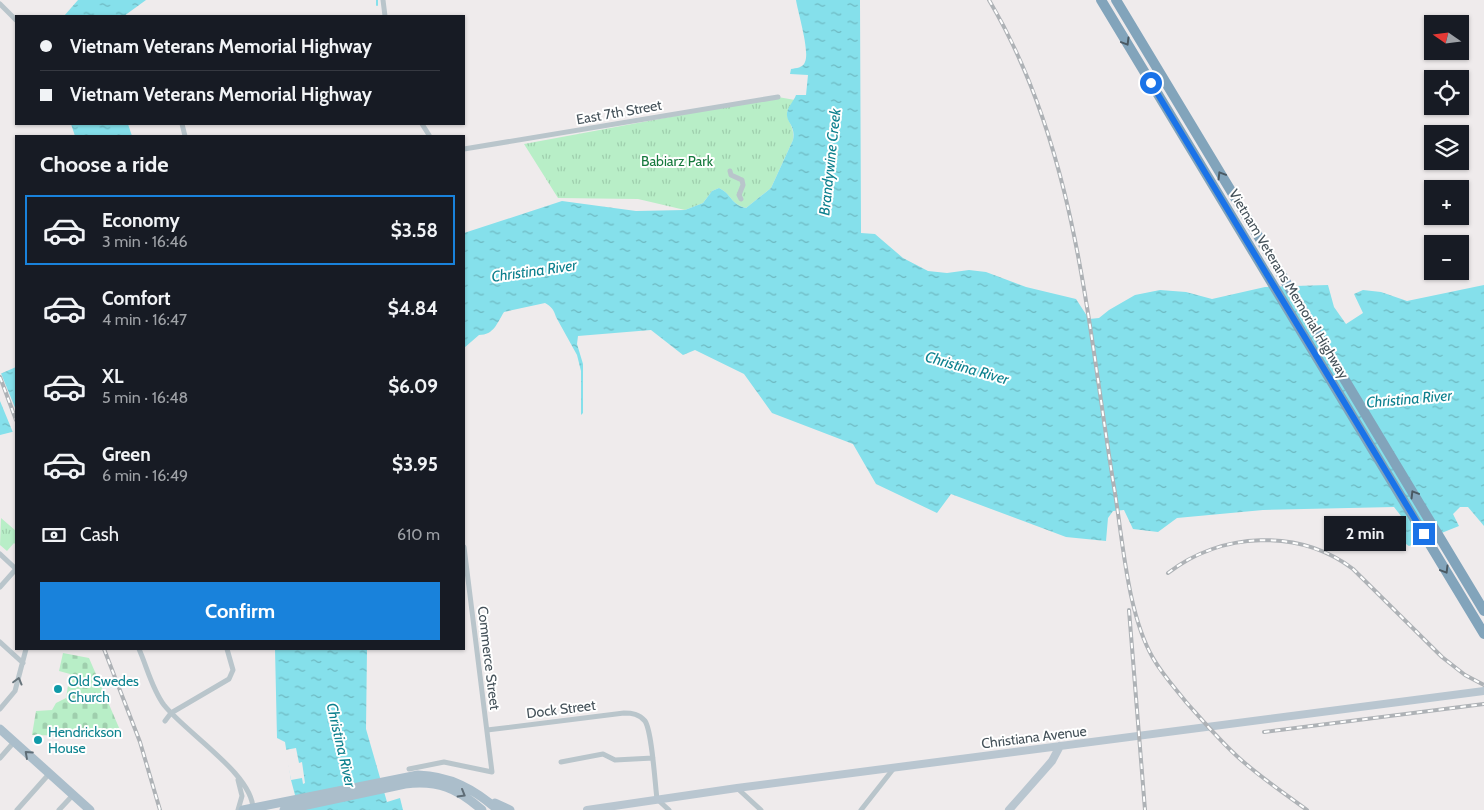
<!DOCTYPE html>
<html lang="en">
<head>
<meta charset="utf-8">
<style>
	body { margin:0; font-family:Cabin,sans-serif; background:#242831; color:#f1f3f6; height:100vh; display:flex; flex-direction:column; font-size:19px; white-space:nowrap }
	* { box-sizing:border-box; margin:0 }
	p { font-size:16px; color:#9ea1a6 }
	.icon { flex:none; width:28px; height:28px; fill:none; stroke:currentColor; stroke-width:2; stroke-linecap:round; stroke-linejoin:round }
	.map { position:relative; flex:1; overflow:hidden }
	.panel { position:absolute; left:15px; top:135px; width:450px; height:515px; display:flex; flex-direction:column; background:#171b24; border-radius:0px; box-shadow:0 1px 4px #0004 }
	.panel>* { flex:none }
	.hud { position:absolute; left:15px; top:15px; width:450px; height:110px; border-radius:0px; box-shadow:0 1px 4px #0004; display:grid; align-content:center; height:110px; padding:0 25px; background:#171b24 }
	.needle { width:32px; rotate:284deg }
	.fabs { position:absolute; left:1424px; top:15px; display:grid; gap:10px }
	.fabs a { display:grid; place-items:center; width:45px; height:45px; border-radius:0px; background:#171b24; box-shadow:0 1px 4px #0004; font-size:25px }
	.end { position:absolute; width:22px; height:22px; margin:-11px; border:6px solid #1a73e8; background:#fff; box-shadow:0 0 0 2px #fff }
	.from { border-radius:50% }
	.bubble { position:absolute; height:35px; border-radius:0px; background:#171b24; box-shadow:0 1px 4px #0004; font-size:16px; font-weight:800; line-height:35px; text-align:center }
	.hud b { display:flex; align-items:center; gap:18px; height:48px; font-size:19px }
	.hud b+b { border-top:1px solid #363941 }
	.hud i { width:12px; height:12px; background:#f1f3f6 }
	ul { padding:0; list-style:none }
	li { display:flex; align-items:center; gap:15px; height:70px; margin:0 10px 8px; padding:0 15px; border:2px solid transparent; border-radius:0px }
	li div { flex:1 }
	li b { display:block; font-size:19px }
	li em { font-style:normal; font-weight:800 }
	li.active { border-color:#1982db }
	li>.icon { width:45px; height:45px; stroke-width:1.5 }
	h2 { padding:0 25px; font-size:22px; line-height:60px }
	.pay { display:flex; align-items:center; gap:12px; height:55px; padding:0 25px; font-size:19px }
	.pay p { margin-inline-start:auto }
	.primary-button { display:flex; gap:10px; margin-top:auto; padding:10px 25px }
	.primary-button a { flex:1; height:58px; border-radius:0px; background:#1982db; color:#fff; font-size:20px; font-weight:800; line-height:58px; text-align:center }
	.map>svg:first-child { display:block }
	.grass { fill:url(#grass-tufts) }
	.cemetery { fill:url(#cemetery-stones) }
	.water { fill:url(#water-ripples) }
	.pier { fill:#efebec }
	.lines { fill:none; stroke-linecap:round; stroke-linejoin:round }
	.stream { stroke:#85e0eb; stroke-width:2 }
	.street { stroke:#b9c5cb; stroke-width:5 }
	.secondary { stroke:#b9c6d0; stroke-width:8 }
	.primary { stroke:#abbecb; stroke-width:9 }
	.highway { stroke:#82a4bb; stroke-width:10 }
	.rail-casing { stroke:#aeb2b6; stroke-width:4 }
	.rail { stroke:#fff; stroke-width:2; stroke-dasharray:5.5; stroke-linecap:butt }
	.oneway { stroke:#4a5963 }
	.oneway2 { stroke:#67747b }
	.oneway3 { stroke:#5e6c76 }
	.route { stroke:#1a73e8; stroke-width:6 }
	.culture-dot { fill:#0f9aa8; stroke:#fff; stroke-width:2 }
	.labels { text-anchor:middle; stroke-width:4; stroke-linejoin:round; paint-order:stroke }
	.street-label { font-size:14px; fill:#445159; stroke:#fff }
	.park-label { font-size:14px; fill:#16793d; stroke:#fff }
	.culture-label { font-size:14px; fill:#0d838f; stroke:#fff; text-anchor:start }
	.water-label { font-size:15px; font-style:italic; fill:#0d808e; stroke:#fff }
</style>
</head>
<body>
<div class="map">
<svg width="1484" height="810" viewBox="0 0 1484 810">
	<defs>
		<pattern id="grass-tufts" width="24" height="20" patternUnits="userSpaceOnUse" patternTransform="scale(1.25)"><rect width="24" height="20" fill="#b8eec7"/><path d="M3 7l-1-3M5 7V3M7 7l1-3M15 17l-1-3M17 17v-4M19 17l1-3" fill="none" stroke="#9fcead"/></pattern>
		<pattern id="cemetery-stones" width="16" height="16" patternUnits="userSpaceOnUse" patternTransform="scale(1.25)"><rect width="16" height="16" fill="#b8eec7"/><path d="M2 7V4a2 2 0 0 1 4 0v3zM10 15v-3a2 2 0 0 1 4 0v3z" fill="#9fcead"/></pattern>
		<pattern id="water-ripples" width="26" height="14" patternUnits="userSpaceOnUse" patternTransform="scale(1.25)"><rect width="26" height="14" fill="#85e0eb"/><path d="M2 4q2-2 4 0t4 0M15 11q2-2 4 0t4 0" fill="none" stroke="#6eb8c1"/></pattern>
	</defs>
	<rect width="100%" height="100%" fill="#efebec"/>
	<path class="grass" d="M778 97 795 100C777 119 796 120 793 140L771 188 746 208C730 204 732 194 719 188L712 191 703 203 685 210 638 199 558 198 524 144Z
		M1 518 16 531V545L14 543 7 551 0 545Z"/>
	<path class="cemetery" d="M63 653 89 658 123 737 32 735 36 711 52 710 56 703 66 698 70 674 59 671Z"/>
	<path class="water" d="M78 0H146L124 16H64Z
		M796 0H860L861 233 875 234 903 258 928 271 947 273 969 270 986 272 1026 287 1076 299 1089 319 1099 318 1109 310 1135 295 1160 290 1186 292 1212 299 1265 287 1328 285 1334 307 1346 324 1363 313 1354 294 1363 290 1381 292 1407 301 1484 285V526L1468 507H1460L1453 514 1459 526 1409 546 1400 540 1395 530 1401 516 1394 507 1263 510 1177 518 1158 532 1133 529 1124 510 1113 511 1108 518 1106 541 1066 537 951 494 937 513 876 484 853 444 772 413 744 374 695 350 683 355 651 330 578 336 577 344 583 364V413L581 415V371L577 355 556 317C554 310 551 306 545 303L504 312C497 323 494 335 479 335L464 348V233L562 201 636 211 685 210 703 203 712 191 719 188C732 194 730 204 746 208L771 188 793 140C796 125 786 123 787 113 788 106 794 101 796 95H806L808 75 790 74 791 69C796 68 803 68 805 62 810 51 798 13 796 0Z
		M71 124H128L132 136H75Z
		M16 367V431L0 435V374Z
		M275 649H367L366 729 387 802 400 798 403 810H299L291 780 285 742 277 738Z"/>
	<path class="pier" d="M0 371 16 410V434L14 435 0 401Z
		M296 748 299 763 302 762 305 783 303 784 302 778 291 780 285 750Z"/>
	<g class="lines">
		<path class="stream" d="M377 0V5"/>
		<path class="street" d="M383 0 385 16
			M0 4 16 20
			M182 124 185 136
			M422 124 429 135
			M464 149 778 97
			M730 171 731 175 742 180 743 185 739 195 741 199
			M0 554 16 569
			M0 587 16 569
			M0 642 23 663
			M139 649C147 667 152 689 164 705 186 733 254 775 253 810
			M0 709 15 691 26 649
			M165 721 171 713 229 679 233 670 227 649
			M487 730 624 713C632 713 639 714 645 721 652 731 655 784 657 799L669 810
			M0 758 14 742
			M561 762 603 754 615 760 653 758
			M409 769 444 762 492 772 464 547
			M737 788 761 810
			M17 810 49 774
			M59 810 73 795
			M238 810 242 796 238 780
			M861 810 894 768"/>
		<path class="secondary" d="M587 810 737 788 1484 691
			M1009 810 1052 761 1060 746"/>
		<path class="primary" d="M0 729 90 810
			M495 803 510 810
			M243 810 418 775C450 776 474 789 498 810
			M284 810 405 784C438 780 457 788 482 810"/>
		<path class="highway" d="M1101 0 1484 634
			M1116 0 1484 611"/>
		<g class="rail-casing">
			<path id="rail" d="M989 0C1077 148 1087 322 1114 487 1123 540 1127 613 1153 658 1162 674 1175 688 1186 702 1203 721 1220 741 1239 758 1260 777 1284 793 1307 810
				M0 377 16 420
				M1168 573C1221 532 1299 528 1353 569L1442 657 1465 675 1484 685
				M1129 610 1145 810
				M104 649 140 742 160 810
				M1264 732 1484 704"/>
		</g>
		<use href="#rail" class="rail"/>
	</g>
	<defs><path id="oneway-chevron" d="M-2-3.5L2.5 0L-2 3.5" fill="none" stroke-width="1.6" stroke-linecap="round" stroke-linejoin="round" transform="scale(1.25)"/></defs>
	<g class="oneway">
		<use href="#oneway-chevron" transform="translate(1126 42) rotate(59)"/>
		<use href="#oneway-chevron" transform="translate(1221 175) rotate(-121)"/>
		<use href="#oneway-chevron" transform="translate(1414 494) rotate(-121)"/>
		<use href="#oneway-chevron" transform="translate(1445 570) rotate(59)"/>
	</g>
	<use class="oneway2" href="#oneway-chevron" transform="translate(18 681) rotate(-75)"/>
	<g class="oneway3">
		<use href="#oneway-chevron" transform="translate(28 754) rotate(-138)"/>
		<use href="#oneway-chevron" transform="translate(462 794) rotate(30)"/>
	</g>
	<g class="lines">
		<path class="route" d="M1151 83 1424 534"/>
	</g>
	<g class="culture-dot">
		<circle cx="58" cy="689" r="5"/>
		<circle cx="38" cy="740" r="5"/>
	</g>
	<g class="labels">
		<g class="street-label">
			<text transform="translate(619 112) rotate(-10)" y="5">East 7th Street</text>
			<text transform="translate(1289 284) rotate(59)" y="5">Vietnam Veterans Memorial Highway</text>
			<text transform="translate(489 658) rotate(83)" y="5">Commerce Street</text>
			<text transform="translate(561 709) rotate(-7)" y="5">Dock Street</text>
			<text transform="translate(1034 737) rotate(-7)" y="5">Christiana Avenue</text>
		</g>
		<g class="park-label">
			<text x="677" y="166">Babiarz Park</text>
		</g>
		<g class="culture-label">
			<text x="68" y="686">Old Swedes<tspan x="68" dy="16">Church</tspan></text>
			<text x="48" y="737">Hendrickson<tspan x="48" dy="16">House</tspan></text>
		</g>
		<g class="water-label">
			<text transform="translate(830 162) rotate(-84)" y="5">Brandywine Creek</text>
			<text transform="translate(534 271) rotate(-8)" y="5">Christina River</text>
			<text transform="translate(967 368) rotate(16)" y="5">Christina River</text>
			<text transform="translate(1409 399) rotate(-5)" y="5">Christina River</text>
			<text transform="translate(341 745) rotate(77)" y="5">Christina River</text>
		</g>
	</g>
</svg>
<div class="fabs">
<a><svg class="needle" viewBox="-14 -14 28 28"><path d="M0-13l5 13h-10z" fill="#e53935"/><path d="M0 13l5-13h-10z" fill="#9ea1a6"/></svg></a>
<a><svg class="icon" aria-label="locate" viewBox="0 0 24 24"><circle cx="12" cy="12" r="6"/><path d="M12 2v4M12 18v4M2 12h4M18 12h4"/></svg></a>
<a><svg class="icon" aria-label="layers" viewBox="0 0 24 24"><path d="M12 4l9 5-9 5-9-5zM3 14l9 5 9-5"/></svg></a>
<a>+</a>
<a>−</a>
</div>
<i class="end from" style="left:1151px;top:83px"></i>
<i class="end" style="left:1424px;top:534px"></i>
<div class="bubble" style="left:1324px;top:516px;width:82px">2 min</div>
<div class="hud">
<b><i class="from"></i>Vietnam Veterans Memorial Highway</b>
<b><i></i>Vietnam Veterans Memorial Highway</b>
</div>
<section class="panel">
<h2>Choose a ride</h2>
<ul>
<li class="active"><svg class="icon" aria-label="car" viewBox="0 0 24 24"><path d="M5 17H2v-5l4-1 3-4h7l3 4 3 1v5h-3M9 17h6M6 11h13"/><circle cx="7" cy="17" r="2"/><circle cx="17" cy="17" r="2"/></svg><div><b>Economy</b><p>3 min · 16:46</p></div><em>$3.58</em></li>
<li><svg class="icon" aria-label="car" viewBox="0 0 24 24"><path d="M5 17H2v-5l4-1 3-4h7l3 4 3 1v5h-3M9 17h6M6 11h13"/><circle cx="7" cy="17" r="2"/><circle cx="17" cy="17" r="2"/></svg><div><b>Comfort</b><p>4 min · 16:47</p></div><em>$4.84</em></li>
<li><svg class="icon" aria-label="car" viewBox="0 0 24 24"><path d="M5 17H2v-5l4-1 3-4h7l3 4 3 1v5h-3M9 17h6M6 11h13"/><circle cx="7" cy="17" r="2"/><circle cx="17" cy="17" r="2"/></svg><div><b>XL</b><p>5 min · 16:48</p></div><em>$6.09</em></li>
<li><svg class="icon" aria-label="car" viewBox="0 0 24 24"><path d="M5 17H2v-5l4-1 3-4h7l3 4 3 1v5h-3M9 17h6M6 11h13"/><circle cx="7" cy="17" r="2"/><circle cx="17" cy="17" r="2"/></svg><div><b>Green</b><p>6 min · 16:49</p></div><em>$3.95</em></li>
</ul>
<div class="pay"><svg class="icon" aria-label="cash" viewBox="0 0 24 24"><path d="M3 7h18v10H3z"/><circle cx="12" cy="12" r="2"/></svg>Cash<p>610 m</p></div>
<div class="primary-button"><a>Confirm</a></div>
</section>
</div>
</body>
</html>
